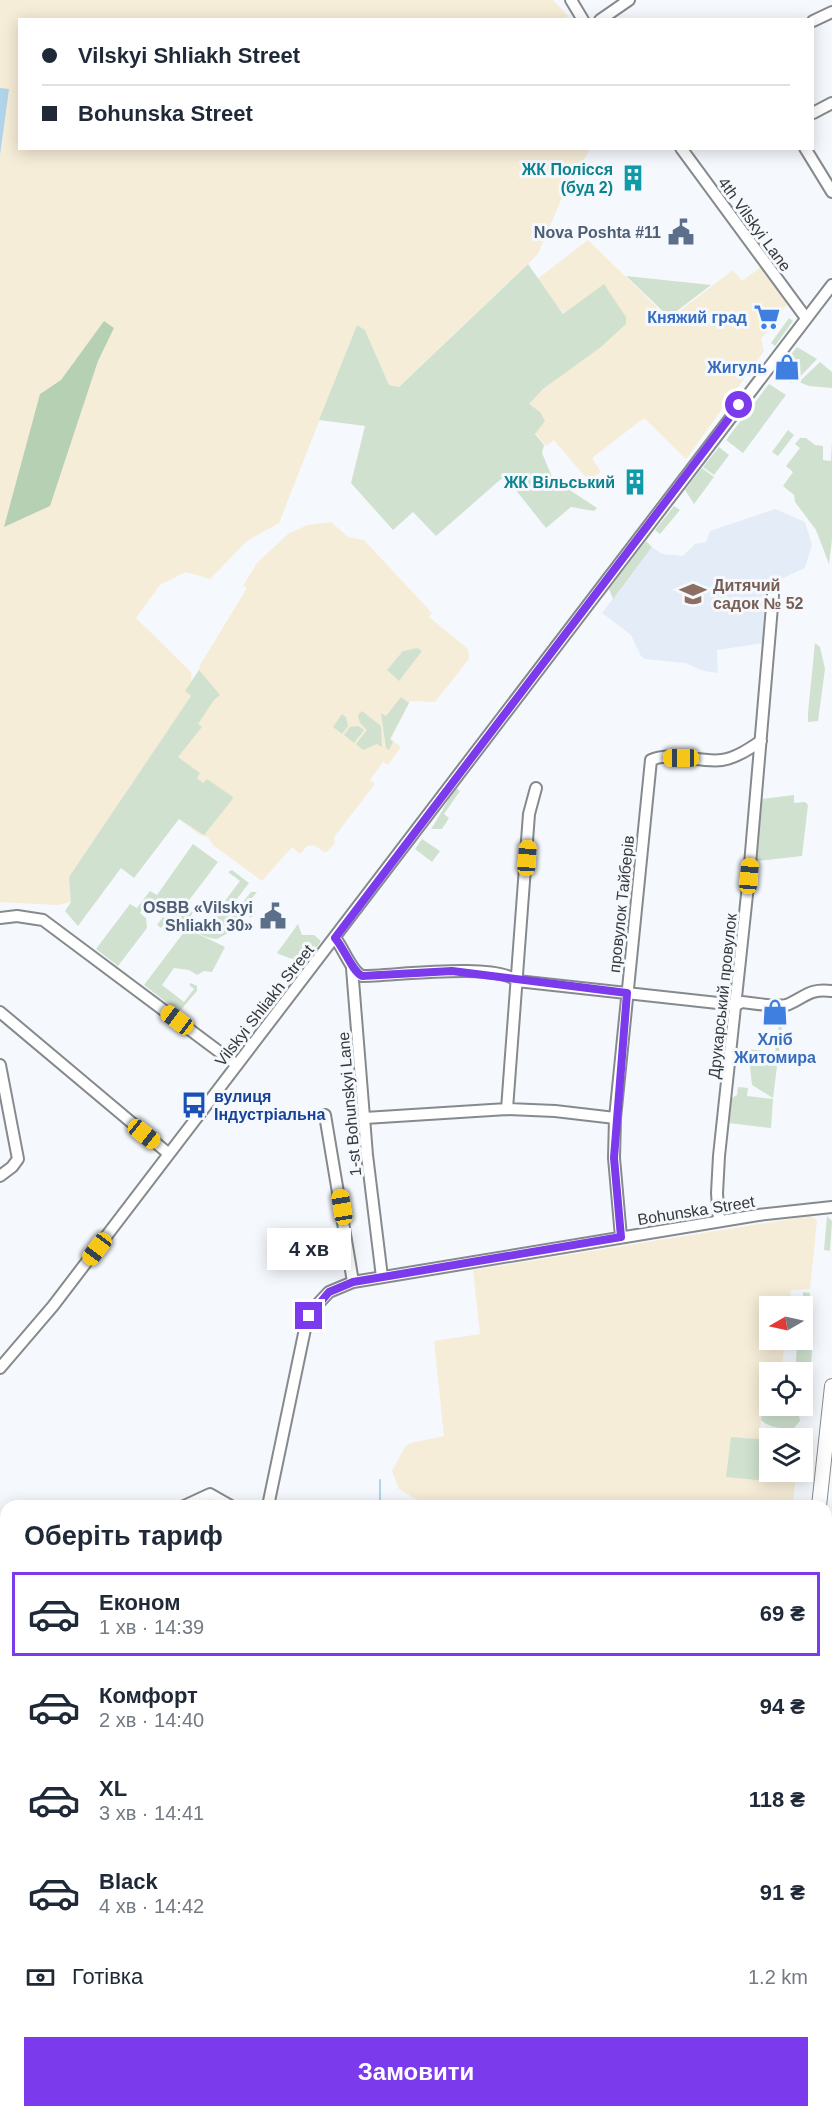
<!DOCTYPE html>
<html lang="uk">
<head>
<meta charset="utf-8">
<style>
	body { margin:0; font-family:Arial,sans-serif; background:#f6f6f7; color:#1f2937; height:100vh; display:flex; flex-direction:column; font-size:22px; white-space:nowrap }
	* { box-sizing:border-box; margin:0 }
	p { font-size:20px; color:#747a83 }
	.icon { flex:none; width:33px; height:33px; fill:none; stroke:currentColor; stroke-width:2; stroke-linecap:round; stroke-linejoin:round }
	.map { position:relative; flex:1; overflow:hidden }
	.sheet { position:absolute; left:0px; top:1500px; width:832px; height:618px; display:flex; flex-direction:column; background:#fff; border-radius:18px 18px 0 0; box-shadow:0 3px 15px #0003 }
	.sheet>* { flex:none }
	.top-card { position:absolute; left:18px; top:18px; width:796px; height:132px; border-radius:0px; box-shadow:0 3px 15px #0003; display:grid; align-content:center; height:132px; padding:0 24px; background:#fff }
	.needle { width:39px; rotate:261deg }
	.fabs { position:absolute; left:759px; top:1296px; display:grid; gap:12px }
	.fabs a { display:grid; place-items:center; width:54px; height:54px; border-radius:0px; background:#fff; box-shadow:0 3px 15px #0003; font-size:30px }
	.end { position:absolute; width:27px; height:27px; margin:-14px; border:8px solid #7c3aed; background:#fff; box-shadow:0 0 0 3px #fff }
	.from { border-radius:50% }
	.bubble { position:absolute; height:42px; border-radius:0px; background:#fff; box-shadow:0 3px 15px #0003; font-size:20px; font-weight:800; line-height:42px; text-align:center }
	.car { position:absolute; width:18px; height:36px; margin:-18px -9px; border-radius:8px; box-shadow:0 0 4px 2px #0007; background:linear-gradient(#f5c518 24%,#345 0 40%,#f5c518 0 76%,#345 0 86%,#f5c518 0) }
	.top-card b { display:flex; align-items:center; gap:21px; height:57px; font-size:22px }
	.top-card b+b { border-top:2px solid #e0e1e3 }
	.top-card i { width:15px; height:15px; background:#1f2937 }
	ul { padding:0; list-style:none }
	li { display:flex; align-items:center; gap:18px; height:84px; margin:0 12px 9px; padding:0 12px; border:3px solid transparent; border-radius:0px }
	li div { flex:1 }
	li b { display:block; font-size:22px }
	li em { font-style:normal; font-weight:800 }
	li.on { border-color:#7c3aed }
	li>.icon { width:54px; height:54px; stroke-width:1.5 }
	h2 { padding:0 24px; font-size:27px; line-height:72px }
	.pay { display:flex; align-items:center; gap:15px; height:66px; padding:0 24px; font-size:22px }
	.pay p { margin-inline-start:auto }
	.action { display:flex; gap:12px; margin-top:auto; padding:12px 24px }
	.action a { flex:1; height:69px; border-radius:0px; background:#7c3aed; color:#fff; font-size:24px; font-weight:800; line-height:69px; text-align:center }
	.map>svg:first-child { display:block }
	.built { fill:#e4edf7 }
	.industrial { fill:#f6edd8; fill-rule:evenodd }
	.green { fill:#d0e2cf }
	.forest { fill:#b5d0b3 }
	.water { fill:#b0d4ea }
	.lines { fill:none; stroke-linecap:round; stroke-linejoin:round }
	.stream { stroke:#b0d4ea; stroke-width:2 }
	.river { stroke:#b0d4ea; stroke-width:15 }
	.minor-casing { stroke:#868a8d; stroke-width:14 }
	.major-casing { stroke:#868a8d; stroke-width:16 }
	.minor { stroke:#fff; stroke-width:10 }
	.major { stroke:#fff; stroke-width:14 }
	.route { stroke:#7c3aed; stroke-width:8 }
	.labels { text-anchor:middle; stroke-width:6; stroke-linejoin:round; paint-order:stroke }
	.culture-label { font-size:16px; font-weight:bold; fill:#0d838f; stroke:#f5f8fc; text-anchor:end }
	.street-label { font-size:16px; fill:#363839; stroke:#f5f8fc }
	.service-label { font-size:16px; font-weight:bold; fill:#4e5e75; stroke:#f5f8fc; text-anchor:end }
	.shop-label { font-size:16px; font-weight:bold; fill:#366cbe; stroke:#f5f8fc; text-anchor:end }
	.education-label { font-size:16px; font-weight:bold; fill:#785e54; stroke:#f5f8fc; text-anchor:start }
	.transit-label { font-size:16px; font-weight:bold; fill:#164399; stroke:#f5f8fc; text-anchor:start }
</style>
</head>
<body>
<div class="map">
<svg width="832" height="2118" viewBox="0 0 832 2118">
	<rect width="100%" height="100%" fill="#f5f8fc"/>
	<path class="built" d="M775 509 805 522 812 545 805 568 772 583 764 643 717 650 718 673 704 671 685 663 645 659 641 656 631 635 602 613 652 547 662 554 683 556 695 544 706 542 710 531Z"/>
	<path class="industrial" d="M0 0H553L568 16 565 20H20V148L590 149 561 200 538 254 399 387 389 385 365 330 357 325 279 523 247 541 210 579 186 572 160 585 136 618 191 672 192 693 200 665 247 588 243 586 257 563 289 533 308 525 331 522 348 537 364 540 432 613 429 617 468 649 469 659 435 702 410 701 391 739 401 747 388 765 383 762 370 780 375 784 334 837 335 843 328 851 324 852 314 845 307 846 300 854 292 847 262 881 213 845 208 837 200 835 132 783 71 902 57 905 0 902ZM104 321 114 328 98 361 50 505 40 394 61 381Z
		M588 240 669 319 733 270 742 281 761 267 788 303 761 339 764 351 686 459 644 418 592 458 601 472 588 480 554 440 546 446 517 410 617 331 564 314 536 280Z
		M810 1216 817 1220 810 1289 791 1290 789 1306H770V1340H785L782 1369 767 1368 764 1404H769V1413H762L759 1439 769 1440 770 1472H796L793 1506H427L399 1489 392 1471 405 1447 411 1443 444 1436 434 1341 480 1334 473 1270Z
		M826 1705H832V2005L827 2006Z
		M6 1811V1888L0 1889V1846Z"/>
	<path class="green" d="M528 264 563 314 604 284 626 317V324L601 347 543 389 529 404 540 412 545 421 535 434 544 445 542 453 553 479 597 508 594 511 571 507 546 528 507 479H501L436 536 413 512 393 530 351 483 365 426 319 420 357 325 365 330 389 385 399 387Z
		M626 276 711 285 669 317Z
		M789 318 793 321 775 346 771 343Z
		M797 347 817 359 797 380 791 383 779 370 781 367 787 371 791 366 785 362Z
		M820 362 832 372V388L809 386 799 382Z
		M769 384 786 395 743 453 726 440Z
		M788 430 794 435 778 456 772 452Z
		M800 438H806L815 445 823 446V460L831 461 832 441V539L829 564 816 530 795 502 794 495 783 486 793 472 786 466 800 448 795 444Z
		M719 447 729 455 714 475 703 467Z
		M702 468 714 477 694 504 685 490Z
		M674 506 680 510 660 534 655 530Z
		M646 541 652 547 613 599 609 589Z
		M815 643 820 647 825 669 818 721 808 722V713Z
		M417 648 422 651 399 681 387 670 403 651Z
		M199 670 220 695 214 700 198 724 202 727 178 757 200 773 197 778 203 783 207 779 233 797 232 800 204 835 179 819 134 878 121 868 78 926 65 911 71 902 69 877 191 696 185 691Z
		M401 697 409 703 390 739 393 742 389 750 386 748 381 713 386 716Z
		M362 711 381 726 382 747 377 744 363 750 356 744 367 730 360 723 358 715Z
		M342 714 346 717 348 726 342 734 333 727Z
		M358 726 364 730 354 743 344 735 350 727Z
		M456 788 460 791 444 814 449 818 442 829H431C440 816 446 802 456 788Z
		M794 795V803L805 802 808 805 802 856 757 861 761 799Z
		M422 839 440 851 432 862 415 849Z
		M193 844 218 862 183 908 157 914 145 905 140 913 146 918 147 928 118 966 96 949 130 904 137 908 150 891 157 895Z
		M232 870 249 883 230 908 240 918 228 933 217 939C199 938 187 925 174 914L188 910 193 912 187 923 201 933 240 881 228 872Z
		M251 892H257L244 908 253 915 251 918 239 907Z
		M163 917 225 947 212 972 204 971 197 975 189 970 174 968 162 985 184 1002 194 989 189 985 191 983 197 986V991L179 1012 144 985 184 932 168 920 161 928 157 925Z
		M298 924 302 935H314L321 941C309 963 298 963 277 953Z
		M780 1018 783 1019 773 1098 752 1085 749 1058 736 1060 737 1048 775 1052Z
		M738 1087 748 1088 747 1096 773 1099 771 1128 729 1123 732 1098 737 1095Z
		M827 1216 832 1221 830 1251 824 1250Z
		M803 1292 810 1293 807 1325H803Z
		M797 1347H809L812 1351 810 1375 795 1372Z
		M767 1368 782 1369 781 1372H770L769 1404H763Z
		M762 1413 799 1416 800 1421 794 1428C784 1429 769 1428 761 1420Z
		M731 1437 769 1440 766 1481 726 1477Z
		M2 1770 6 1771V1811L0 1846Z
		M6 1888V2112H98L99 2118H0V1889Z"/>
	<path class="forest" d="M104 321 114 328 98 361 50 506 4 527 40 394 61 380Z
		M6 1680V1719L3 1721 0 1730V1684Z
		M832 2005V2118H767L768 2112H826L827 2006Z
		M105 2112H148L142 2118H104Z
		M299 2112H708L706 2118H298Z"/>
	<path class="water" d="M0 88 9 89 0 155Z"/>
	<g class="lines">
		<path class="stream" d="M380 1480V1500L387 1506
			M268 2112 271 2118"/>
		<path class="river" d="M672 2112 699 2118
			M454 2118 464 2112 479 2118
			M496 2118 509 2112"/>
		<g class="minor-casing">
			<path id="minor" d="M571 0 583 20
				M600 20 629 0
				M813 21 832 12
				M813 113 832 103
				M681 148 806 318
				M805 148 832 192
				M0 918 17 916 43 920 237 1065
				M335 938C344 949 351 971 362 976 394 976 495 962 517 981L736 1005 742 1002C751 1003 781 1008 789 1004 806 996 811 988 832 991
				M352 968 367 1155 382 1277
				M0 1012 169 1154
				M0 1065 18 1159 12 1167 0 1176
				M507 1109 529 814 536 788
				M325 1115 353 1282
				M365 1118 507 1109 555 1111 615 1118
				M719 1221 717 1193 719 1156 749 876 773 595
				M621 1237 614 1158 615 1118 651 760C672 751 700 763 722 760 736 758 749 749 761 741
				M0 1368 53 1306 832 285
				M184 1506 210 1494 231 1506
				M268 1506 305 1329 315 1307 329 1292 353 1282 758 1215 832 1207
				M826 1562 832 1563
				M832 1669 830 1692 832 1703
				M0 1684 6 1680
				M296 2112V2118"/>
		</g>
		<g class="major-casing">
			<path id="major" d="M819 1506 832 1386
				M740 2118 741 2112
				M751 2118V2112"/>
		</g>
		<use href="#minor" class="minor"/>
		<use href="#major" class="major"/>
	</g>
	<g class="lines">
		<path class="route" d="M309 1316 329 1292 353 1282 621 1237 614 1158 627 993 452 971 362 976C352 971 344 948 335 938L739 405"/>
	</g>
	<defs>
		<g id="building-bare" transform="scale(2.07)"><path d="M-4-6H4V6H1V3H-1V6H-4ZM-2.5-4.3h1.7v1.8h-1.7ZM.8-4.3h1.7v1.8H.8ZM-2.5-1h1.7V.8h-1.7ZM.8-1h1.7V.8H.8Z" fill="#0f9aa8" stroke="#f5f8fc" stroke-width="2.5" paint-order="stroke"/></g>
		<g id="civic-bare" transform="scale(2.07)"><path d="M-.6-6.5H3V-4.5H.6V-3L4-1V1h2V6H-6V1h2V-1L-.6-3ZM-1.2 2.5V6h2.4V2.5Z" fill="#5c6f8a" stroke="#f5f8fc" stroke-width="2.5" paint-order="stroke"/></g>
		<g id="supermarket-bare" transform="scale(2.07)"><path d="M-6-5.5h2.5l.6 2H6L4.5 2H-2.5L-4.4-4H-6ZM-1.5 3.2a1.3 1.3 0 1 0 .1 0ZM3 3.2a1.3 1.3 0 1 0 .1 0Z" fill="#3f7fe0" stroke="#f5f8fc" stroke-width="2.5" paint-order="stroke"/></g>
		<g id="shop-bare" transform="scale(2.07)"><path d="M-5-2.5h2.3a2.7 3.5 0 0 1 5.4 0H5L5.5 6h-11ZM-1.5-2.5h3a1.5 2.3 0 0 0-3 0Z" fill="#3f7fe0" stroke="#f5f8fc" stroke-width="2.5" paint-order="stroke"/></g>
		<g id="school-bare" transform="scale(2.07)"><path d="M0-5L7-2L0 1L-7-2ZM-4 1L0 2.5L4 1V4Q0 6-4 4Z" fill="#8d6e63" stroke="#f5f8fc" stroke-width="2.5" paint-order="stroke"/></g>
		<g id="bus-bare" transform="scale(2.07)"><path d="M-5-6H5V4H4V6H2V4H-2V6H-4V4H-5ZM-3.5-4V0h7V-4ZM-3.5 1.2v1.5H-2V1.2ZM2 1.2v1.5H3.5V1.2Z" fill="#1a4fb4" stroke="#f5f8fc" stroke-width="2.5" paint-order="stroke"/></g>
	</defs>
	<g fill-rule="evenodd">
		<use href="#building-bare" x="633" y="178"/>
		<use href="#civic-bare" x="681" y="232"/>
		<use href="#supermarket-bare" x="767" y="317"/>
		<use href="#shop-bare" x="787" y="367"/>
		<use href="#building-bare" x="635" y="482"/>
		<use href="#school-bare" x="693" y="594"/>
		<use href="#civic-bare" x="273" y="916"/>
		<use href="#shop-bare" x="775" y="1012"/>
		<use href="#bus-bare" x="194" y="1105"/>
	</g>
	<g class="labels">
		<g class="culture-label">
			<text x="613" y="175">ЖК Полісся<tspan x="613" dy="18">(буд 2)</tspan></text>
			<text x="615" y="488">ЖК Вільський</text>
		</g>
		<g class="street-label">
			<text transform="translate(755 224) rotate(54)" y="6">4th Vilskyi Lane</text>
			<text transform="translate(621 904) rotate(-84)" y="6">провулок Тайберів</text>
			<text transform="translate(722 996) rotate(-84)" y="6">Друкарський провулок</text>
			<text transform="translate(264 1005) rotate(-52)" y="6">Vilskyi Shliakh Street</text>
			<text transform="translate(349 1104) rotate(-95)" y="6">1-st Bohunskyi Lane</text>
			<text transform="translate(696 1210) rotate(-9)" y="6">Bohunska Street</text>
		</g>
		<g class="service-label">
			<text x="661" y="238">Nova Poshta #11</text>
			<text x="253" y="913">OSBB «Vilskyi<tspan x="253" dy="18">Shliakh 30»</tspan></text>
		</g>
		<g class="shop-label">
			<text x="747" y="323">Княжий град</text>
			<text x="767" y="373">Жигуль</text>
			<text x="775" y="1045" text-anchor="middle">Хліб<tspan x="775" dy="18">Житомира</tspan></text>
		</g>
		<g class="education-label">
			<text x="713" y="591">Дитячий<tspan x="713" dy="18">садок № 52</tspan></text>
		</g>
		<g class="transit-label">
			<text x="214" y="1102">вулиця<tspan x="214" dy="18">Індустріальна</tspan></text>
		</g>
	</g>
</svg>
<div class="fabs">
<a><svg class="needle" viewBox="-14 -14 28 28"><path d="M0-13l5 13h-10z" fill="#e53935"/><path d="M0 13l5-13h-10z" fill="#747a83"/></svg></a>
<a><svg class="icon" aria-label="locate" viewBox="0 0 24 24"><circle cx="12" cy="12" r="6"/><path d="M12 2v4M12 18v4M2 12h4M18 12h4"/></svg></a>
<a><svg class="icon" aria-label="layers" viewBox="0 0 24 24"><path d="M12 4l9 5-9 5-9-5zM3 14l9 5 9-5"/></svg></a>
</div>
<i class="end from" style="left:739px;top:405px"></i>
<i class="end" style="left:309px;top:1316px"></i>
<div class="bubble" style="left:267px;top:1228px;width:84px">4 хв</div>
<i class="car" style="left:681px;top:758px;rotate:270deg"></i>
<i class="car" style="left:527px;top:858px;rotate:4deg"></i>
<i class="car" style="left:749px;top:876px;rotate:5deg"></i>
<i class="car" style="left:177px;top:1020px;rotate:307deg"></i>
<i class="car" style="left:144px;top:1134px;rotate:129deg"></i>
<i class="car" style="left:342px;top:1207px;rotate:351deg"></i>
<i class="car" style="left:97px;top:1249px;rotate:217deg"></i>
<div class="top-card">
<b><i class="from"></i>Vilskyi Shliakh Street</b>
<b><i></i>Bohunska Street</b>
</div>
<section class="sheet">
<h2>Оберіть тариф</h2>
<ul>
<li class="on"><svg class="icon" aria-label="car" viewBox="0 0 24 24"><path d="M5 17H2v-5l4-1 3-4h7l3 4 3 1v5h-3M9 17h6M6 11h13"/><circle cx="7" cy="17" r="2"/><circle cx="17" cy="17" r="2"/></svg><div><b>Економ</b><p>1 хв · 14:39</p></div><em>69 ₴</em></li>
<li><svg class="icon" aria-label="car" viewBox="0 0 24 24"><path d="M5 17H2v-5l4-1 3-4h7l3 4 3 1v5h-3M9 17h6M6 11h13"/><circle cx="7" cy="17" r="2"/><circle cx="17" cy="17" r="2"/></svg><div><b>Комфорт</b><p>2 хв · 14:40</p></div><em>94 ₴</em></li>
<li><svg class="icon" aria-label="car" viewBox="0 0 24 24"><path d="M5 17H2v-5l4-1 3-4h7l3 4 3 1v5h-3M9 17h6M6 11h13"/><circle cx="7" cy="17" r="2"/><circle cx="17" cy="17" r="2"/></svg><div><b>XL</b><p>3 хв · 14:41</p></div><em>118 ₴</em></li>
<li><svg class="icon" aria-label="car" viewBox="0 0 24 24"><path d="M5 17H2v-5l4-1 3-4h7l3 4 3 1v5h-3M9 17h6M6 11h13"/><circle cx="7" cy="17" r="2"/><circle cx="17" cy="17" r="2"/></svg><div><b>Black</b><p>4 хв · 14:42</p></div><em>91 ₴</em></li>
</ul>
<div class="pay"><svg class="icon" aria-label="cash" viewBox="0 0 24 24"><path d="M3 7h18v10H3z"/><circle cx="12" cy="12" r="2"/></svg>Готівка<p>1.2 km</p></div>
<div class="action"><a>Замовити</a></div>
</section>
</div>
</body>
</html>
